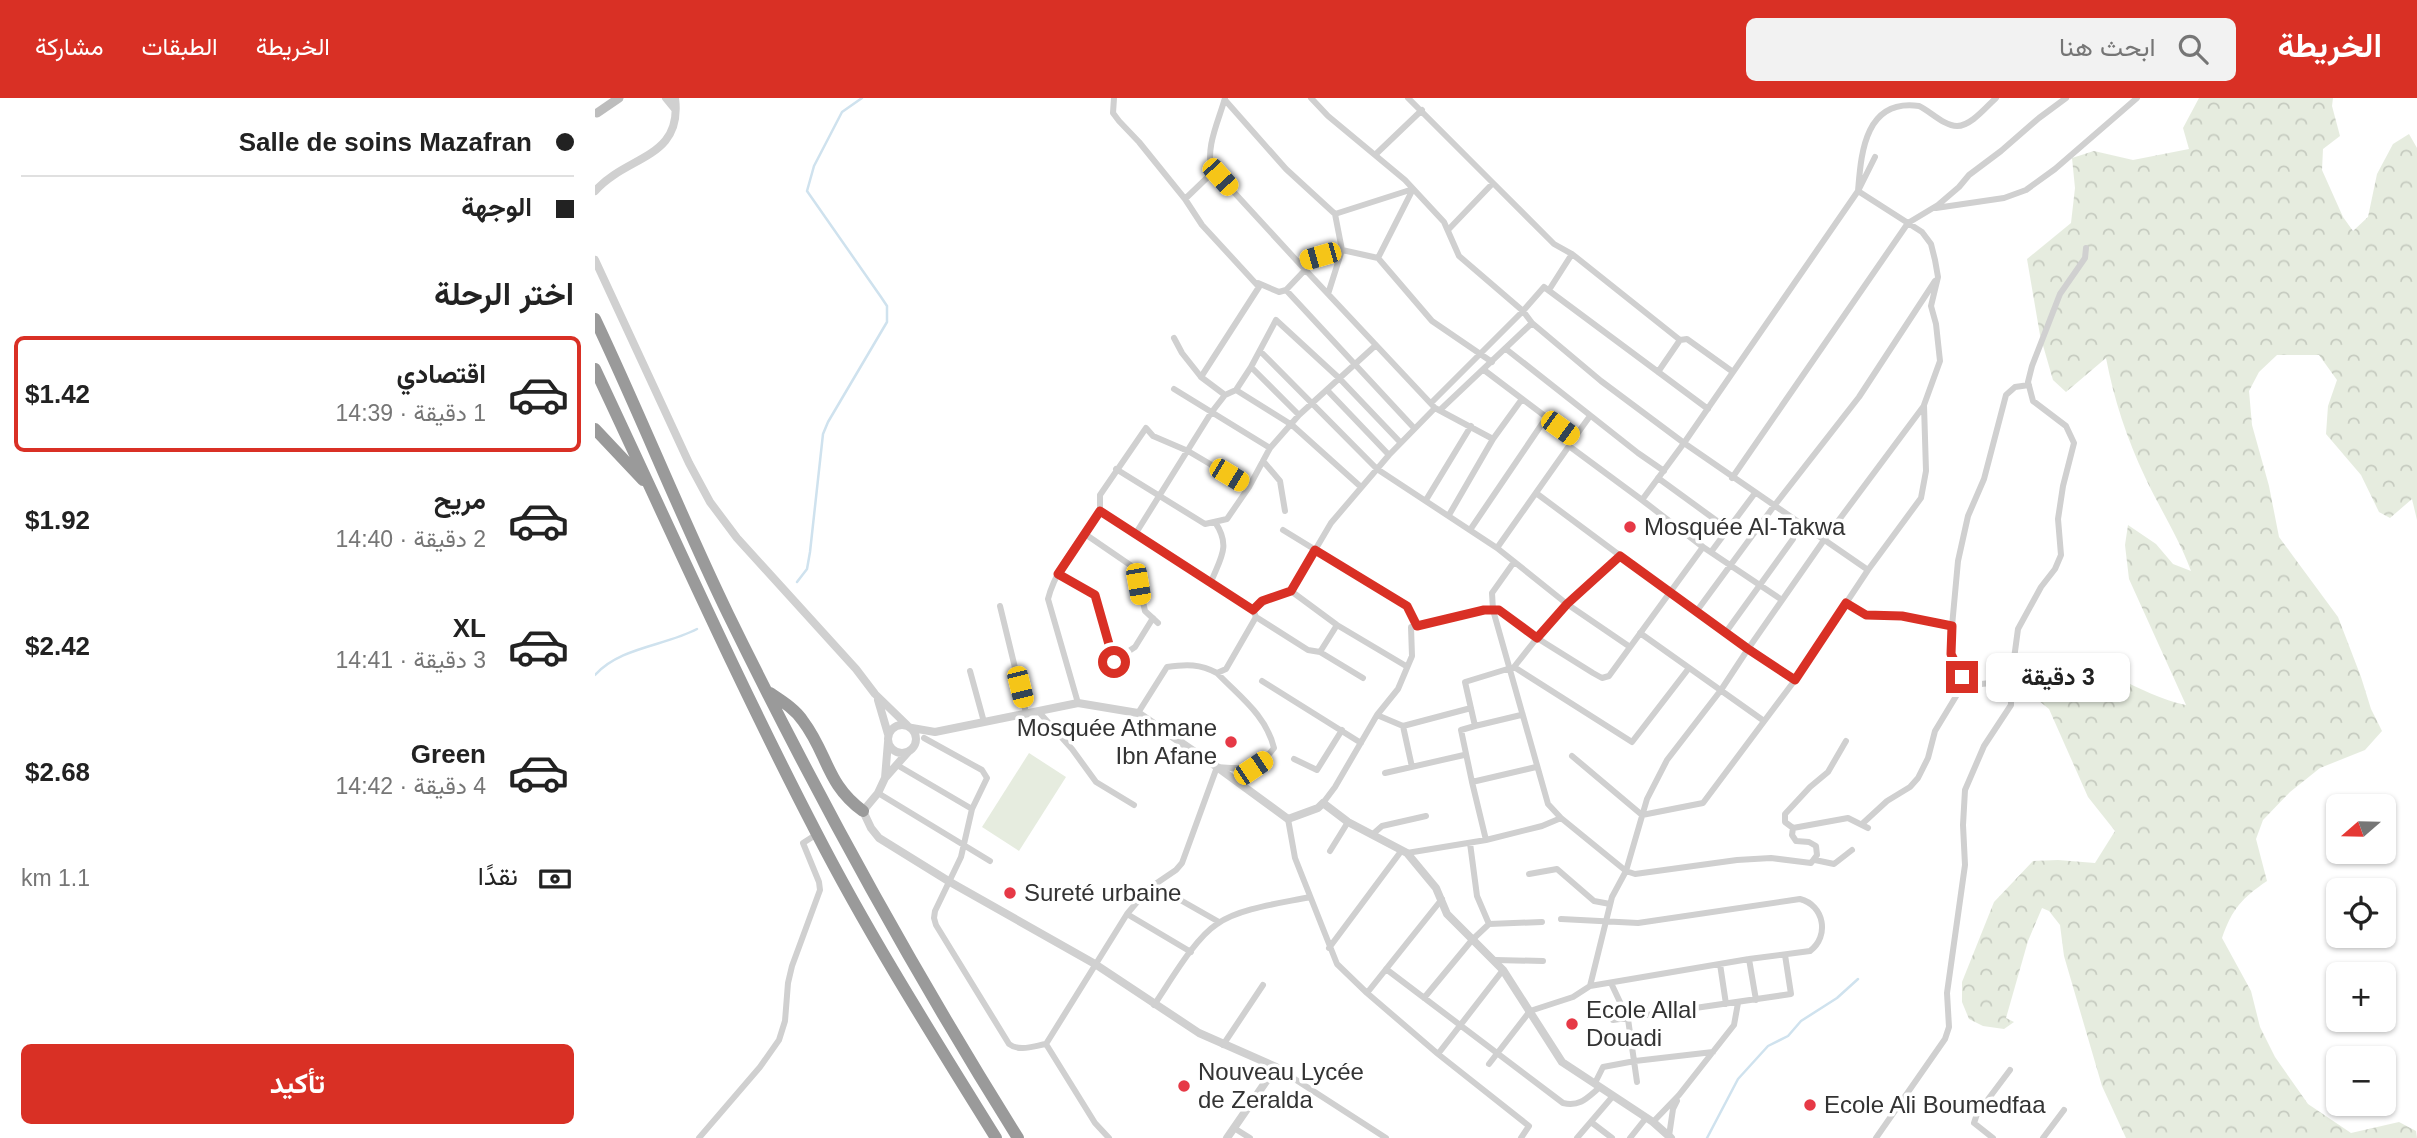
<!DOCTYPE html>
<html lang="ar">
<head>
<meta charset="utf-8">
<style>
	body { margin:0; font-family:Arial,Vazirmatn,sans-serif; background:#f2f2f2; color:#222; direction:rtl; height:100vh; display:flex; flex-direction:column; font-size:26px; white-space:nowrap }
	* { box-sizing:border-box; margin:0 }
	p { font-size:23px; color:#767676 }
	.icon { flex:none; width:38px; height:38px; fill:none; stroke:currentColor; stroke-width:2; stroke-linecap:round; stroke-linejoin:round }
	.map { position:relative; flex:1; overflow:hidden; direction:ltr }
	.details { display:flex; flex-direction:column; background:#fff; width:595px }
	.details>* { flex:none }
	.guide { display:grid; align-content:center; height:154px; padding:0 21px; background:#fff }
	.needle { width:46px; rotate:250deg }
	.buttons { position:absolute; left:1731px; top:696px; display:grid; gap:14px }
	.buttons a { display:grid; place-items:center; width:70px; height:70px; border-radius:10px; background:#fff; box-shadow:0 2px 5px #0004; font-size:35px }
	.end { position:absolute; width:32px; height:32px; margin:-16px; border:9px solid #d93025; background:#fff; box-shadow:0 0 0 4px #fff }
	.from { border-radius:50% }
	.bubble { position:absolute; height:49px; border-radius:10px; background:#fff; box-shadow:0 2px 5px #0004; font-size:23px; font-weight:700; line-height:49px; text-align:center; direction:rtl }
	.car { position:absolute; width:21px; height:42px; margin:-21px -10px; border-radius:9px; box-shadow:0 0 5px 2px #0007; background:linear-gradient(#f5c518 24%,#345 0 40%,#f5c518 0 76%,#345 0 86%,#f5c518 0) }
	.guide b { display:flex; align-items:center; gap:24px; height:66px; font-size:26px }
	.guide b+b { border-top:2px solid #e0e0e0 }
	.guide i { width:18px; height:18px; background:#222 }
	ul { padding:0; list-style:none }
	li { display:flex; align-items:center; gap:21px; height:116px; margin:0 14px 10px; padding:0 7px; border:4px solid transparent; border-radius:10px }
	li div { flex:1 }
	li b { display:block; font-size:26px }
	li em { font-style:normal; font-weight:700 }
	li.on { border-color:#d93025 }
	li>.icon { width:63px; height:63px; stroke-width:1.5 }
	h2 { padding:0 21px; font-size:32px; line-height:84px }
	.pay { display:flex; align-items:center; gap:18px; height:77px; padding:0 21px; font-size:26px }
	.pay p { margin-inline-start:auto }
	.cta { display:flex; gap:14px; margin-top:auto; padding:14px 21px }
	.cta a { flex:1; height:80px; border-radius:10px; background:#d93025; color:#fff; font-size:28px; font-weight:700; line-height:80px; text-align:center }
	header { display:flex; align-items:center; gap:42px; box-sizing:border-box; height:98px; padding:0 35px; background:#d93025; color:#fff }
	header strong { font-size:33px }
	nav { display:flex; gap:38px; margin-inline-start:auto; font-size:24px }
	.search { width:490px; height:63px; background:#f2f2f2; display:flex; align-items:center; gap:18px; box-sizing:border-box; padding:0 24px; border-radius:10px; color:#767676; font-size:26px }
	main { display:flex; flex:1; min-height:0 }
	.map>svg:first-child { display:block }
	.green { fill:#e6ecdf }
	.forest { fill:url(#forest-crowns) }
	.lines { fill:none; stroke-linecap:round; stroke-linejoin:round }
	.stream { stroke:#cfe2ee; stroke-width:2.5 }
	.minor { stroke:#d0d0d0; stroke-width:6 }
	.tertiary { stroke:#d0d0d0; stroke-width:8 }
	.secondary { stroke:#bdbdbd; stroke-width:9 }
	.motorway { stroke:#9a9a9a; stroke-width:12 }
	.route { stroke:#d93025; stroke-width:9 }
	.poi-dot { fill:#e63946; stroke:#fff; stroke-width:2.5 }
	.labels { text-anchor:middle; stroke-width:7; stroke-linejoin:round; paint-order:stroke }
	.poi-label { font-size:24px; fill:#333; stroke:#fff; text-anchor:start }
</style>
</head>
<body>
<header>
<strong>الخريطة</strong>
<div class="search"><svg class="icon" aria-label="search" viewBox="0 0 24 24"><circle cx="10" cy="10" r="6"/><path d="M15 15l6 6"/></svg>ابحث هنا</div>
<nav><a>الخريطة</a><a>الطبقات</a><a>مشاركة</a></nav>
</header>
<main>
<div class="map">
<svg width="1822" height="1040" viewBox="0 0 1822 1040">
	<defs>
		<pattern id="forest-crowns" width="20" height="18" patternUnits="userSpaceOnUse" patternTransform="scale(1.75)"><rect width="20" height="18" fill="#e6ecdf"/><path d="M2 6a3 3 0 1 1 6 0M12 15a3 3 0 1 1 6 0" fill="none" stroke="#c6cbc0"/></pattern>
	</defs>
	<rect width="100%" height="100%" fill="#fff"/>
	<path class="green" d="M434 655 471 679 424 753 387 729Z"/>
	<path class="forest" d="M1604 0H1738L1737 8 1745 38 1728 51 1727 72 1748 119 1758 133 1773 119 1782 76 1798 46 1814 36 1822 50V422L1817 401 1795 420 1784 414 1766 377 1731 336 1733 308 1742 282 1724 257H1682L1664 274 1654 293 1657 327 1674 388 1684 439 1743 519 1766 579 1776 611 1787 633 1770 652 1725 670 1695 694 1668 722 1661 741 1672 783C1647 800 1637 811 1627 840L1656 893 1665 929 1680 959 1713 1006 1756 1035 1804 1024 1821 1033 1822 1040H1531L1507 988 1469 858 1465 827 1454 813 1447 810 1433 843 1411 920 1419 924 1409 931 1388 928 1374 921 1367 904V884L1399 804 1438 763 1463 762 1500 765 1520 733 1493 699 1454 611 1422 585 1415 568C1425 564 1441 555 1451 555 1497 558 1544 598 1591 607L1534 481 1530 447 1533 427 1561 446 1578 466 1596 473C1584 440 1565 411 1550 379 1532 341 1519 302 1511 260L1471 294 1458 282 1445 237 1432 161 1476 125 1480 90 1477 60 1499 53 1538 62 1594 51 1588 30Z"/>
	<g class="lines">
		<path class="stream" d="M202 484 212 471 215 454 228 336 233 324 292 224V208L286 199 212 93 219 68 247 14 267 0
			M0 577C25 549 70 548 102 531
			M1112 1040 1143 981 1173 948 1193 938 1206 923 1242 900 1263 881"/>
		<path class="minor" d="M519 0 518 15 524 23 544 44 590 101 607 127 664 189 606 279 630 297
			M716 0 733 18 810 82 849 124 864 158 928 213 937 225 1006 283 1089 345 1273 472
			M813 0 898 85 853 132
			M630 2 691 71 740 116 747 152 783 160 837 223 897 264
			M781 56 827 12
			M617 75 625 79 703 164 747 152
			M898 85 959 146 977 156 1085 242 1063 274
			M590 101 617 75C610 49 623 25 630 0
			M1341 110 1409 100 1431 92 1460 71 1542 0
			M740 116 818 91
			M783 160 818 91
			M703 164 840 310 898 341
			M663 185 684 194 691 192 819 330
			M691 192 710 172
			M954 192 977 156
			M733 196 747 152
			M579 240 587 255 606 279
			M1085 242 1092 241 1138 274
			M911 251 1043 355 1069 373
			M665 253 782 371 902 450 972 506 942 540 919 569 870 584 880 628 926 617
			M656 269 704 317
			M889 272 979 340
			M579 291 675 350
			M641 292 697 327 766 389
			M732 292 794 357
			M836 305 928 213 949 189 1113 311
			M845 312 937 225
			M977 343 995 318
			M668 363 685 383 690 413
			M521 371 610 426 632 421 654 389 675 350 704 317 781 247
			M1063 380 1133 431
			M1137 380 1313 125 1343 107 1364 89 1374 77 1406 53 1444 20 1471 0
			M941 395 1074 494 1200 582
			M831 402 876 328
			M505 413V397L551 330 558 338 593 353 654 389
			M854 417 898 341 927 301
			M688 432 812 508 822 528
			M875 432 951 320
			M490 436 541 471 550 513 563 525
			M1108 449 1187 502
			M902 450 974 348 1047 402
			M1116 454 1160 395
			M1025 458 972 506 1035 549
			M919 464 897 495 898 512 953 706 966 720 1031 773 1040 776 1142 762 1176 760 1216 765 1222 757 1221 748 1214 744 1201 743 1197 737 1198 730 1253 720 1273 730
			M463 476 500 497 519 563 540 549 558 520
			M616 484C626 459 636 448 620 424
			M696 493 742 527 811 568
			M1251 504 1271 517 1307 518 1358 528
			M405 508 431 615
			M658 512 541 435 616 315 630 297 641 292 656 269 681 222 744 280 805 344
			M1101 514 1179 408 1264 299 1340 183
			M661 519 713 552 725 554
			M742 527 725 554 768 580
			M1131 534 1198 441
			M1045 535 1169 623
			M919 569 1037 644 1094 570
			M375 573 389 624
			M667 583 766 645
			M1374 590 1361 568 1355 550 1363 463 1373 418 1389 381 1411 297 1420 289 1434 287
			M483 605 453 501C461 469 487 440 505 413L541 435
			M443 613 477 651 501 684 539 707
			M543 615 572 569C592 566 605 566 622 575L631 571 661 519 658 512 676 499 696 493 736 425 794 357 840 310
			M782 617 808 628 817 669
			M808 628 876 610
			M329 640 387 672 392 680 377 711 366 759 340 813 339 820 341 827 414 946C424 954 439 948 451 946L500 1025 514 1040
			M977 658 1047 717 1108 705 1200 582 1273 472 1326 400 1331 373 1329 307 1345 263 1341 226 1336 208 1343 179 1340 162 1336 146 1327 134 1263 93C1266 60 1268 0 1324 8 1335 13 1349 28 1362 28 1376 28 1391 9 1401 0
			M699 661 722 672 747 632
			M302 667 377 711
			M790 675 869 657
			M877 684 866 632 880 628
			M283 695 395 763
			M728 705 740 689 782 617 803 591 817 558 816 529 889 512H904L942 540 998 575 1007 580 1014 578 1108 449 1047 402 1089 345 1263 93 1280 59
			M693 721 700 760 742 866 772 895 843 956 934 1028 926 1040
			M1267 726 1292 703 1315 689 1323 680 1333 660 1340 633 1363 595 1386 586 1416 583
			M1198 730 1190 724V716L1215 689 1233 674 1251 643
			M778 736 787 728 831 718
			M891 742 877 684 941 669
			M735 753 753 724
			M812 755 891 742 947 728 966 720
			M1220 762 1239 766 1257 752
			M934 776 962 771 999 803 1015 806
			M559 787 624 824
			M966 821 1043 825 1205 801C1229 807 1235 838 1215 853L1154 861 995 888
			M894 826 947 824
			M734 850 807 752
			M596 854 532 816 553 791 581 772 587 765 622 669C650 671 661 674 679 650 671 617 645 599 622 575
			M1154 861 1161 902
			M900 862 948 863
			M1125 866 1131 906
			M791 871 968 1005C985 1009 992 1000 1005 989
			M1016 885 1033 921 1042 984
			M772 895 847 801
			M829 900 877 842 894 826 882 798 875 745
			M559 907C575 884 599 841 622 826 644 810 687 805 715 799
			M1018 922 1196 896 1190 857
			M451 946 532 816
			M628 947 668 887
			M843 956 908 872
			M894 966 935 913 978 899 995 888 1017 799 1031 773 1052 701 1072 662 1126 592 1153 551 1229 442 1328 309
			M681 969 791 1040
			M1000 985 1008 969 1040 963 1118 954
			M996 1024 1017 1040
			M1058 1024 1084 997 1139 927 1143 905
			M639 1030 655 1040
			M1074 1038 1078 1011 1082 1003
			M104 1040 165 969 184 942 190 923 193 885 197 868 225 792 224 784 208 745 222 736
			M982 1040 1018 998
			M1035 1040 1051 1020
			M1281 1040 1350 941 1354 929 1352 895 1370 767 1368 727 1370 692 1389 648 1416 607V583L1423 531 1446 489 1460 471 1466 457 1463 421 1468 388 1479 345 1471 328 1438 303 1433 284 1437 268 1465 196 1490 160 1491 150
			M1398 1040 1379 1025 1382 1016 1415 972
			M1448 1040 1469 1012"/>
		<path class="tertiary" d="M71 0 80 11
			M0 93C32 57 88 61 80 0
			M0 162 94 365 115 404 142 440 261 571 280 596 312 627
			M283 602 293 636
			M293 641a14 14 0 1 1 28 0a14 14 0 1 1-28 0Z
			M317 630 340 634 483 605 543 615 622 669 693 721 723 710 728 705 753 724 812 755 841 790 852 816 908 872 967 964 1058 1024 1076 1040
			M313 654 290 680 283 695 268 713 276 730 284 740 355 784 500 866 604 935 681 969 632 1040
			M290 680 293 644"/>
		<path class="secondary" d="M2 15 24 0"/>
		<path class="motorway" d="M0 221C46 318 86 419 133 516 221 696 317 871 423 1040
			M0 271C73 426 142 582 221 734 275 839 339 940 401 1040
			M0 331 48 382
			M175 595C187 603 200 611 208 623 233 656 231 686 268 713"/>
	</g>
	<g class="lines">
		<path class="route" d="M519 564 500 497 463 476 505 413 658 512 667 503 696 493 720 452 812 508 822 528 889 512H904L942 540 972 506 1025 458 1153 551 1200 582 1251 505 1271 517 1307 518 1357 528 1356 556 1367 579"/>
	</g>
	<g class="poi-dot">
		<circle cx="1035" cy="429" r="7"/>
		<circle cx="636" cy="644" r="7"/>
		<circle cx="415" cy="795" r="7"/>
		<circle cx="977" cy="926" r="7"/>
		<circle cx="589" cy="988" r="7"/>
		<circle cx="1215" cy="1007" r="7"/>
	</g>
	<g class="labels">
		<g class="poi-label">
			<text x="1049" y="437">Mosquée Al-Takwa</text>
			<text x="622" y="638" text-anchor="end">Mosquée Athmane<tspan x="622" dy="28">Ibn Afane</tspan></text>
			<text x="429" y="803">Sureté urbaine</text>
			<text x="991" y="920">Ecole Allal<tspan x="991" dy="28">Douadi</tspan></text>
			<text x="603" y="982">Nouveau Lycée<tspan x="603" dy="28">de Zeralda</tspan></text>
			<text x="1229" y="1015">Ecole Ali Boumedfaa</text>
		</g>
	</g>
</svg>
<div class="buttons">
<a><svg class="needle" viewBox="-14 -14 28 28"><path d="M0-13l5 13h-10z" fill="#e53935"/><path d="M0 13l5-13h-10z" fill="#767676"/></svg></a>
<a><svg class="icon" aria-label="locate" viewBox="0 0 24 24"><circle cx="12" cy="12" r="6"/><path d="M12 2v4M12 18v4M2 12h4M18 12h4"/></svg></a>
<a>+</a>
<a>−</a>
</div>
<i class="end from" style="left:519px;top:564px"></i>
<i class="end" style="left:1367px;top:579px"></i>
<div class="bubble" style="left:1391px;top:555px;width:144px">3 دقيقة</div>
<i class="car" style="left:625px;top:79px;rotate:138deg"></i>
<i class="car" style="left:725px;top:158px;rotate:254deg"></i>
<i class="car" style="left:965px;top:330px;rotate:126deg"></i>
<i class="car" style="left:634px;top:377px;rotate:121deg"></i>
<i class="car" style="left:543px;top:486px;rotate:170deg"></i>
<i class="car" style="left:425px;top:589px;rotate:166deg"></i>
<i class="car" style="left:658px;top:670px;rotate:56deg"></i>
</div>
<section class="details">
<div class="guide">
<b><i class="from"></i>Salle de soins Mazafran</b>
<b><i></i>الوجهة</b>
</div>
<h2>اختر الرحلة</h2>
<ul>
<li class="on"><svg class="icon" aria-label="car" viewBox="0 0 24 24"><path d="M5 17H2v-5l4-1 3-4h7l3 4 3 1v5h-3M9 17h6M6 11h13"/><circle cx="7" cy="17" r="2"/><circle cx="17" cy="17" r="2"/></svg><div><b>اقتصادي</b><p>1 دقيقة · 14:39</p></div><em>$1.42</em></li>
<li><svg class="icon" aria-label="car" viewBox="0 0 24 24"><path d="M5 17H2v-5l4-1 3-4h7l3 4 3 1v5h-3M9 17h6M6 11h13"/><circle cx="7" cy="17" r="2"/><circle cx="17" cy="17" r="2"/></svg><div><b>مريح</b><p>2 دقيقة · 14:40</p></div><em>$1.92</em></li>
<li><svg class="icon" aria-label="car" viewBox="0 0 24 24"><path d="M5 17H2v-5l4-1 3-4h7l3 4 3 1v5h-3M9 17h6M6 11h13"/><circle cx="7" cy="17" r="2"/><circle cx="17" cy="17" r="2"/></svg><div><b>XL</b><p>3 دقيقة · 14:41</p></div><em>$2.42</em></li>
<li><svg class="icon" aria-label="car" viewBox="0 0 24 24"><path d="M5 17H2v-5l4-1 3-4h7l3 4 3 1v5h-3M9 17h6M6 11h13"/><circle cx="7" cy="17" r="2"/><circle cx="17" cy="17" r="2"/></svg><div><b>Green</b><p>4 دقيقة · 14:42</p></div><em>$2.68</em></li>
</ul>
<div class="pay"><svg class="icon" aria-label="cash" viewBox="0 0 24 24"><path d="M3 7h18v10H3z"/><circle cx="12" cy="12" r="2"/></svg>نقدًا<p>1.1 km</p></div>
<div class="cta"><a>تأكيد</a></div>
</section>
</main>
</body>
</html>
